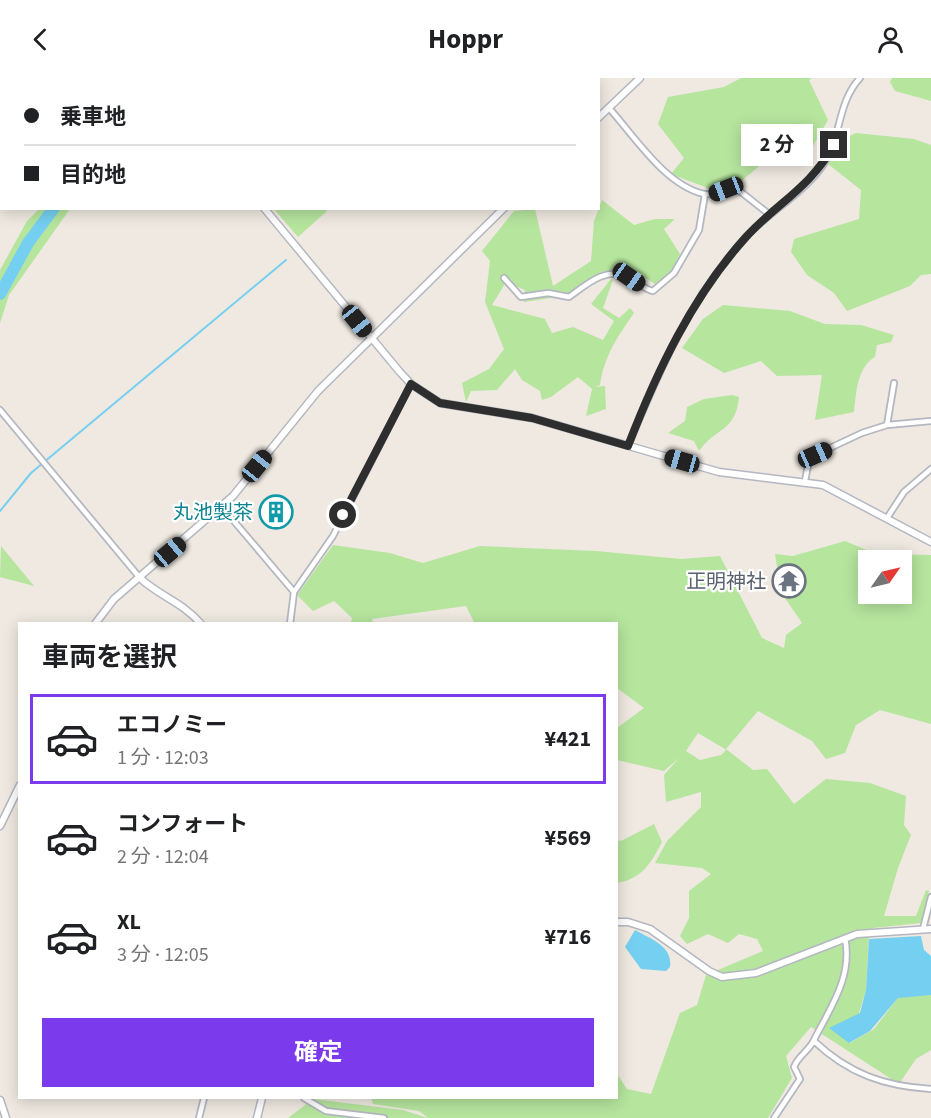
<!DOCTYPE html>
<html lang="ja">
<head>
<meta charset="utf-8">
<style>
	body { margin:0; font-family:"Source Sans 3","Noto Sans JP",sans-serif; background:#f6f6f6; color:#202124; height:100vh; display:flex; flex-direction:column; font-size:22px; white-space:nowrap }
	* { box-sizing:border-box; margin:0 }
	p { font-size:20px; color:#757577 }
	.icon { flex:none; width:33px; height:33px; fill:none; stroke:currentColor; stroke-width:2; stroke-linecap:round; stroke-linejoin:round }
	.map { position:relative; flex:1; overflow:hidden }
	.drawer { position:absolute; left:18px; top:544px; width:600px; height:477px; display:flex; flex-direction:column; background:#fff; border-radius:0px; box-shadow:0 3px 15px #0003 }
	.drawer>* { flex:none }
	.top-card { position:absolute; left:0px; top:0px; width:600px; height:132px; box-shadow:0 3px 15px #0003; display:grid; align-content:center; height:132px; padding:0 24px; background:#fff }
	.needle { width:39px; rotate:56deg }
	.buttons { position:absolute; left:858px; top:472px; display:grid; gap:12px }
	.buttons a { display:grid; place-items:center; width:54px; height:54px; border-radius:0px; background:#fff; box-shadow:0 3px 15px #0003; font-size:30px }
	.end { position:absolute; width:27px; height:27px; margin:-14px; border:8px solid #2e2e2e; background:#fff; box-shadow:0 0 0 3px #fff }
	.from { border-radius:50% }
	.bubble { position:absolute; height:42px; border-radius:0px; background:#fff; box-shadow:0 3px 15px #0003; font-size:20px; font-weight:700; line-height:42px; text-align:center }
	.car { position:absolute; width:18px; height:36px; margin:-18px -9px; border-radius:8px; box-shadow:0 0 4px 2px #0007; background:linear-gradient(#222 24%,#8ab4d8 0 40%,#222 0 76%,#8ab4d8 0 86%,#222 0) }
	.top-card b { display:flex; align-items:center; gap:21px; height:57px; font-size:22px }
	.top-card b+b { border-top:2px solid #e0e0e0 }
	.top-card i { width:15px; height:15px; background:#202124 }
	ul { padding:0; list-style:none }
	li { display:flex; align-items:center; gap:18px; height:90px; margin:0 12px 9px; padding:0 12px; border:3px solid transparent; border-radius:0px }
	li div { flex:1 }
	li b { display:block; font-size:22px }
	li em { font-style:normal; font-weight:700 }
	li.current { border-color:#7c3aed }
	li>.icon { width:54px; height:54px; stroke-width:1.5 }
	h2 { padding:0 24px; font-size:27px; line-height:72px }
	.primary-button { display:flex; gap:12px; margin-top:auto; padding:12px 24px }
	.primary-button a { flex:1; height:69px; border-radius:0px; background:#7c3aed; color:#fff; font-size:24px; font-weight:700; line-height:69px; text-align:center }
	header { display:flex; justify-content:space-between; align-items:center; height:78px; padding:0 24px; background:#fff; font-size:27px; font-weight:700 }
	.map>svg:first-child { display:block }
	.green { fill:#b6e59e; fill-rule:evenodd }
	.water { fill:#75cff0 }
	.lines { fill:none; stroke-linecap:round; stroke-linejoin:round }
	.stream { stroke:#75cff0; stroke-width:2 }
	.river { stroke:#75cff0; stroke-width:12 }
	.minor-casing { stroke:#b4b7c1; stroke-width:8 }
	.tertiary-casing { stroke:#b4b7c1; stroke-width:9 }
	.primary-casing { stroke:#c9c9c9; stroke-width:10 }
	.minor { stroke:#fff; stroke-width:4.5 }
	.tertiary { stroke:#fff; stroke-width:6 }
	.primary { stroke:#f2d163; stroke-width:8 }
	.route { stroke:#2e2e2e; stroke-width:8 }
	.labels { text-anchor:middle; stroke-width:4.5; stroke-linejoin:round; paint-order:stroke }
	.culture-label { font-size:20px; fill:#0d838f; stroke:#fff; text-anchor:end }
	.worship-label { font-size:20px; fill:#5b616d; stroke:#fff; text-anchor:end }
</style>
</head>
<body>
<header><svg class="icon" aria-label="back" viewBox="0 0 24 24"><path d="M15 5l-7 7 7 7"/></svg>Hoppr<svg class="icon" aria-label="person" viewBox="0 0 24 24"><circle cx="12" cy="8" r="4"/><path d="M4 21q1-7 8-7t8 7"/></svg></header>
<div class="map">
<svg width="931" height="1040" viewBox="0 0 931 1040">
	<rect width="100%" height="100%" fill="#efe9e1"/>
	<path class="green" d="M741 0H812L809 2 828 42 807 78 784 67 738 106 710 111 671 96 684 80 658 46 668 19 724 9Z
		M892 0H931V23L895 13 890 4Z
		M856 55 914 61 931 67V196L921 197 910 208 847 233 834 215 807 197 791 174 794 161 859 141 861 112 828 86 843 61Z
		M602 122 634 147 655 141H675L664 151 680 176 670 195 655 206 636 194H614L601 197 577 216 524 224 525 212 506 204 492 227 545 241 552 255 573 249 603 262 614 243 591 226 611 201 613 202 603 230 619 240 630 230 634 235C618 258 604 278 600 307L595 309 605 308 606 331 586 338 592 311 578 299 551 319 542 322 540 313 522 302 515 291 497 312 471 313 466 324 462 305 489 291 504 271 485 224 490 183 482 173 514 133 535 131 553 208 591 183 594 143Z
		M39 131H70L9 217 0 245V192L27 143Z
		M325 131 327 133 298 159 274 131Z
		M723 227 790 233 825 246 861 247 894 257 891 264 877 267 875 279C857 289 856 316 854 334L815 342 822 297 777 298 761 283 724 295 682 270 703 241Z
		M732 317 739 319C735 355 717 348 699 373L694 363 668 355 685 343 687 329 704 321Z
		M845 463 876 476 931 477V646L880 632 856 647 845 675 826 681 812 663 758 633 726 671 753 692 767 691 794 726 826 701 870 705 906 718 904 747 911 757 898 790 884 838H916L926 812 929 813 921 845 873 850 869 856 866 912 850 965 874 951 901 916 931 914V972L916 981 899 1006 811 949 786 978 792 1000 768 1040H288L313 1021 403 1032 428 1040 419 1033 373 1026 371 1020H616L617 996 627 1011 651 1016 680 935 697 927 706 897 763 873 757 861 739 856 728 865 708 856 687 866 680 858 689 840V813L711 796 702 790 655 785 667 763 701 729V714L666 724 664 697 679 680 664 693 617 682V650L644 630 617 610 616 546H475L466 528 372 541 373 546H351L352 540 334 523 313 533 297 517 333 467 390 475 423 485 480 468 596 473 681 481 720 478 762 560 784 570 786 557 802 545 781 514 775 476 793 478ZM868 483H902V516H868ZM698 655 725 671 726 672 721 677 700 682 686 673Z
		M1 468 34 508 0 499Z
		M654 746 662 764C651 785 642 801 617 805V762L621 763Z"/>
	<path class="water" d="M635 852C651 861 673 868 670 889L666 893 641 891 625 869Z
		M921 858 924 872 931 878V917L898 920 870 953 849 965 829 950 860 935 866 912 869 861Z"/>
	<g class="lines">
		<path class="stream" d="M0 433 31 395 286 182"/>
		<path class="river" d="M59 2 61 0
			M170 2 171 0
			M0 48 2 47
			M0 216 28 165 54 130"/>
		<g class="minor-casing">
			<path id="minor" d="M9 0 10 2
				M472 0 474 2
				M325 2 327 0
				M609 30C635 59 665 107 704 116 716 118 725 108 736 110L770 137
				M504 200 521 219 548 215 569 219C586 207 606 188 628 199 637 203 643 211 653 213L674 195 699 152 705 116
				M894 305 887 347 931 343
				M0 332 140 500
				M628 368C659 293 691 218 747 158 769 134 801 117 821 90 842 62 836 26 860 0
				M805 403 809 382 815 377 862 355 887 347
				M222 429 294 514
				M887 440 904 414 931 391
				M290 546 294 514 333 458 411 306
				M923 851 931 819
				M814 963C849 996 884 1008 931 1011
				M304 1020 326 1033 384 1040
				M199 1040 204 1020
				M774 1040 800 1001 794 989C798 978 809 973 814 962 830 930 853 899 845 860"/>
		</g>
		<g class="tertiary-casing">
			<path id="tertiary" d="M157 0 158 2
				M598 40 640 0
				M264 130 399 293 411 306 440 325 532 340 719 394 823 407 931 464
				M140 500C159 518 184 525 201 546
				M95 546 114 521 233 418 318 313 504 130
				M0 748 20 707
				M616 844H628L650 851 709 893 722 899 756 895 857 856 931 851
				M0 1022 6 1040
				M257 1040 262 1020"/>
		</g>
		<g class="primary-casing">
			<path id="primary" d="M42 2 43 0
				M0 120 2 116"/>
		</g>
		<use href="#minor" class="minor"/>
		<use href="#tertiary" class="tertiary"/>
		<use href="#primary" class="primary"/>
	</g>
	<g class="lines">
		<path class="route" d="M343 437 411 306 440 325 532 340 628 368C657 293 692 219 746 159 777 125 810 110 834 67"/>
	</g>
	<defs>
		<g id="building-ring" transform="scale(1.725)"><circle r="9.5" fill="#fff" stroke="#0f9aa8" stroke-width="1.5"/><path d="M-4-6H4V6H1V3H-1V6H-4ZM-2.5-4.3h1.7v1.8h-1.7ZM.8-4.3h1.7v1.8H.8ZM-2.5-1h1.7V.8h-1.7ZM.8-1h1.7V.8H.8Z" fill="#0f9aa8"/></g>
		<g id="temple-ring" transform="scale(1.725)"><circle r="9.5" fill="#fff" stroke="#6b7280" stroke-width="1.5"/><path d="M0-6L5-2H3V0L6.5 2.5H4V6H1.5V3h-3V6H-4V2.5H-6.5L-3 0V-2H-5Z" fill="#6b7280"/></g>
	</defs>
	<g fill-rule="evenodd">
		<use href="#building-ring" x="276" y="434"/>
		<use href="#temple-ring" x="789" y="503"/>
	</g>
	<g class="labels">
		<g class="culture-label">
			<text x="253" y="441">丸池製茶</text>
		</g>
		<g class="worship-label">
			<text x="766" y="510">正明神社</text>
		</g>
	</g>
</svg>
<div class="buttons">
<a><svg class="needle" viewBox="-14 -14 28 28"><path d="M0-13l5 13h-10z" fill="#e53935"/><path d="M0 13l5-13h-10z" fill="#757577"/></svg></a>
</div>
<i class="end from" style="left:343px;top:437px"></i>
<i class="end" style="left:834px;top:67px"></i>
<div class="bubble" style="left:741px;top:46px;width:72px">2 分</div>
<i class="car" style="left:726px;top:111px;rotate:249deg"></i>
<i class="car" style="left:629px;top:199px;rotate:125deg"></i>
<i class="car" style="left:357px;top:243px;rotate:141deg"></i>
<i class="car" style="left:815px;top:377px;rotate:66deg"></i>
<i class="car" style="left:682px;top:383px;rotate:286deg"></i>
<i class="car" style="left:257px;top:388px;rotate:39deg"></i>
<i class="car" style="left:170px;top:474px;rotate:50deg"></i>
<div class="top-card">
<b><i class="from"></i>乗車地</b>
<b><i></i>目的地</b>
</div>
<section class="drawer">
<h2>車両を選択</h2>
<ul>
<li class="current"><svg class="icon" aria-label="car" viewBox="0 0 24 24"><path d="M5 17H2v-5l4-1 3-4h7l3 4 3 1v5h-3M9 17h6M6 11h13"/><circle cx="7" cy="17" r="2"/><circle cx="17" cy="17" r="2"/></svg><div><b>エコノミー</b><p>1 分 · 12:03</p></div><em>¥421</em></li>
<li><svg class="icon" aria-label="car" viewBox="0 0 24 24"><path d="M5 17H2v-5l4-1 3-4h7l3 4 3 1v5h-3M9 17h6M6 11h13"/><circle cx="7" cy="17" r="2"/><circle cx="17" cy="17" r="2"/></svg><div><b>コンフォート</b><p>2 分 · 12:04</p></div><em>¥569</em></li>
<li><svg class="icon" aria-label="car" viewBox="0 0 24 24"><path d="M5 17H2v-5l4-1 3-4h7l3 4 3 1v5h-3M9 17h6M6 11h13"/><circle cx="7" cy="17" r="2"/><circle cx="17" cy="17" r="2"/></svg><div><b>XL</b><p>3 分 · 12:05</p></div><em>¥716</em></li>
</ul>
<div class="primary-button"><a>確定</a></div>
</section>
</div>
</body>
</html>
